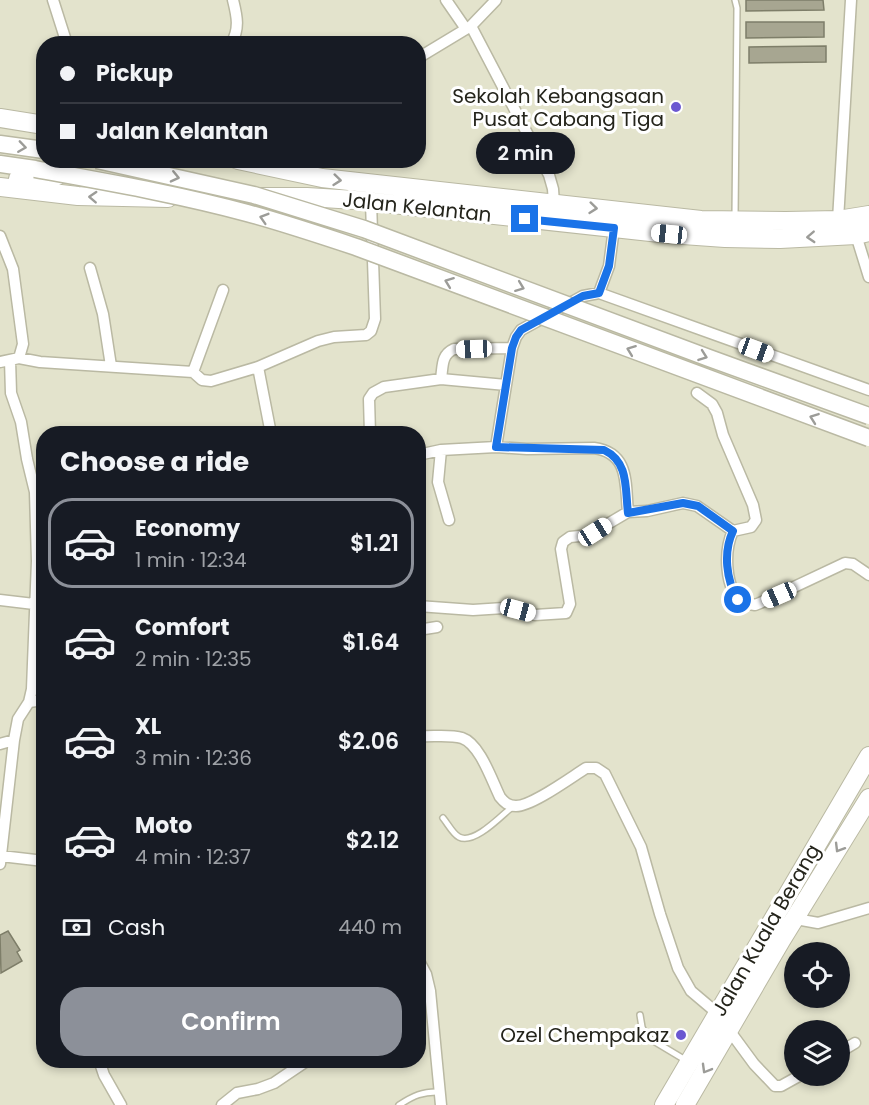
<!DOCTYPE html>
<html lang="en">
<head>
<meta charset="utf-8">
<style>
	body { margin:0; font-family:Poppins,sans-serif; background:#20242c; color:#f1f3f6; height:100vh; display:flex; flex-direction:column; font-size:22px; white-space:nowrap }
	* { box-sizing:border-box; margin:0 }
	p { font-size:20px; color:#9ea1a6 }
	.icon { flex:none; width:33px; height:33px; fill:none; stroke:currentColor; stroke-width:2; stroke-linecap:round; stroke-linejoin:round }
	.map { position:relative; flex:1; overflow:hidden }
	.drawer { position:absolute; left:36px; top:426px; width:390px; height:642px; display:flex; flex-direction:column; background:#171b24; border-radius:24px; box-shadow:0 3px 9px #0003 }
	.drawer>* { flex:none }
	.top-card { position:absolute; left:36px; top:36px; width:390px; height:132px; border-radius:24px; box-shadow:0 3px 9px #0003; display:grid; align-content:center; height:132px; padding:0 24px; background:#171b24 }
	.buttons { position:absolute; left:784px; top:942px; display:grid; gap:12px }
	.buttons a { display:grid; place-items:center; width:66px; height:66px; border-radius:50%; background:#171b24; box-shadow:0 3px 9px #0003; font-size:30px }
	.end { position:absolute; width:27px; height:27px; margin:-14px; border:8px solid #1a73e8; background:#fff; box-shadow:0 0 0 3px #fff }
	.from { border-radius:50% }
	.bubble { position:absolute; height:42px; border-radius:21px; background:#171b24; box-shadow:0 3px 9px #0003; font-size:20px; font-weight:600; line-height:42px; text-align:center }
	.car { position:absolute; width:18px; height:36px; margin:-18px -9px; border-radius:8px; box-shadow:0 0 4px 2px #0007; background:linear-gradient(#fff 24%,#345 0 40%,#fff 0 76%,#345 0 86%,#fff 0) }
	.top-card b { display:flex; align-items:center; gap:21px; height:57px; font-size:22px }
	.top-card b+b { border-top:2px solid #363941 }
	.top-card i { width:15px; height:15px; background:#f1f3f6 }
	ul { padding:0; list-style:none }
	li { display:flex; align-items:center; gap:18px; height:90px; margin:0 12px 9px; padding:0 12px; border:3px solid transparent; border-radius:24px }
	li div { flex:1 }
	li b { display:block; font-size:22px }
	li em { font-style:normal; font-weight:600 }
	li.current { border-color:#8c9099 }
	li>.icon { width:54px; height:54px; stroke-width:1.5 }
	h2 { padding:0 24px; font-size:27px; line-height:72px }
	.pay { display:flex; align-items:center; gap:15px; height:66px; padding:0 24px; font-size:22px }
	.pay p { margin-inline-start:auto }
	.action { display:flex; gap:12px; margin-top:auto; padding:12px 24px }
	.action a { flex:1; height:69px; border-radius:24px; background:#8c9099; color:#fff; font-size:24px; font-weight:600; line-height:69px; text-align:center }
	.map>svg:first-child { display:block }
	.building { fill:#a7a691; stroke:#7e7e69; stroke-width:1.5 }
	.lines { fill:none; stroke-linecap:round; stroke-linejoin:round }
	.service-casing { stroke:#bab9a3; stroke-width:8 }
	.minor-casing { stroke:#bab9a3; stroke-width:13 }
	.primary-casing { stroke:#bab9a3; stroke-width:19 }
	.trunk-casing { stroke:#bab9a3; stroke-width:20 }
	.service { stroke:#fff; stroke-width:5 }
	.minor { stroke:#fff; stroke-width:10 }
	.primary { stroke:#fff; stroke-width:16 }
	.trunk { stroke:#fff; stroke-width:18 }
	.primary-bridge-casing { stroke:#bab9a3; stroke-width:19; stroke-linecap:butt }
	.primary-bridge { stroke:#fff; stroke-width:16 }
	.oneway { stroke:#9c9c98 }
	.route { stroke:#1a73e8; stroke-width:8 }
	.poi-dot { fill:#6b58d1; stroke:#fff; stroke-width:2 }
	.labels { text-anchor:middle; stroke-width:6; stroke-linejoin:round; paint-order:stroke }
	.poi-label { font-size:20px; fill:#24241b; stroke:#fff; text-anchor:end }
	.street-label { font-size:20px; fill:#24241b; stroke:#fff }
</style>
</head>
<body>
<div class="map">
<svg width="869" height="1105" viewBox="0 0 869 1105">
	<rect width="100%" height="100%" fill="#e3e3cc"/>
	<path class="building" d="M746 0H823L824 10 746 11Z
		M746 22H824V37L746 38Z
		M826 46V62L749 63V47Z
		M8 931 20 950 17 952 22 961 1 973 0 935Z"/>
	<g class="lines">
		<g class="service-casing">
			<path id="service" d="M735 217 737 8 735 0
				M443 818C448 824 453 834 459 837 474 845 501 816 512 807
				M640 1015 642 1027 647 1037 687 1061
				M399 1105C413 1096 423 1091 440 1092"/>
		</g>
		<g class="minor-casing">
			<path id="minor" d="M53 0 67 44
				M446 0 466 29
				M471 26 549 175 553 189 554 204
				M231 44C240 29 237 16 233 0
				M418 58 471 26 496 0
				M838 220 851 0
				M856 235 869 277
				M0 236 13 269 23 344 19 358 0 362
				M90 268 103 314 111 366
				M599 293 869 390
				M19 358 40 362 193 372 202 380 211 381 258 367 318 341 334 337 366 335 371 331 375 319 371 202
				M10 360 11 393 21 422 27 459 35 492 37 561 32 689 29 702
				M258 367 271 434
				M193 372 223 290
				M441 379C443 366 441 355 454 349L512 348
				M370 434 369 399 373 393 384 387 441 379 506 385
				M496 447 527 449 594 448C630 453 625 484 628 512
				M441 450 438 482 449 520
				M418 455 441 450 496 447 512 348 516 337 521 330 583 296 599 293 609 266 614 228
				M733 531C724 550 724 589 743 603L755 605 760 603 845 563 853 564 869 575
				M0 600 34 604
				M418 606 473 610 504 608 535 615 566 613 570 604 561 549 563 542 570 537 589 535 628 512 647 511 683 503 697 506 733 531 751 527 756 520 753 505 723 435 717 413 712 404 697 393
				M418 630 437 627
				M418 736C432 737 449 734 462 738 480 744 492 781 500 797 504 802 508 806 516 806 532 806 570 778 586 768H596L605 774 641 847 660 914 678 968 691 991 717 1013
				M0 744 14 740
				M1 856 44 861
				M0 864 14 740 18 719 29 702 44 700
				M796 919 818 923 869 908
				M418 959 426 974 430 991 441 1105
				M729 1030 754 1064 775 1086H781L799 1076
				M840 1052 855 1043
				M99 1060 104 1075 121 1105
				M222 1105 237 1093 258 1089 274 1083 308 1060"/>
		</g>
		<g class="primary-casing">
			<path id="primary" d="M0 144 44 150
				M0 164 35 169"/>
		</g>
		<g class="trunk-casing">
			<path id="trunk" d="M0 118 44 125
				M238 160 322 178 701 220 786 221 838 220 869 215
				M18 179C39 180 61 184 70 160
				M0 187 78 196 168 198
				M195 197H307L355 200 669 234 725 238 780 239 856 235 869 232
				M664 1105 869 756
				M685 1105 782 939 869 798"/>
		</g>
		<use href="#service" class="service"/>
		<use href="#minor" class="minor"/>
		<use href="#primary" class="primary"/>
		<use href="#trunk" class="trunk"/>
		<g class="primary-bridge-casing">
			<path id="primary-bridge" d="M97 160 254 195 364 229 709 358 869 416
				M35 169C106 182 177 194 247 213 284 223 320 235 356 247L869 438"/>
		</g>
		<use href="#primary-bridge" class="primary-bridge"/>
	</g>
	<defs><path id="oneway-chevron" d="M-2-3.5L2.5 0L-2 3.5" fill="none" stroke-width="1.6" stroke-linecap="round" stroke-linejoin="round" transform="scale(1.5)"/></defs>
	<g class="oneway">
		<use href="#oneway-chevron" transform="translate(22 147) rotate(8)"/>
		<use href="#oneway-chevron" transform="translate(175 177) rotate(13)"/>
		<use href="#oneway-chevron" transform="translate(337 180) rotate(6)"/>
		<use href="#oneway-chevron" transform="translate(93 197) rotate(-177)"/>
		<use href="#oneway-chevron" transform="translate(593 208) rotate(6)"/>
		<use href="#oneway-chevron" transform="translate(264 218) rotate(-163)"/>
		<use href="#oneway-chevron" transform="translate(811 237) rotate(177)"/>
		<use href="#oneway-chevron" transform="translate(449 282) rotate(-159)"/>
		<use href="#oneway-chevron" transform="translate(520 287) rotate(21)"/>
		<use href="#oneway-chevron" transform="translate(631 350) rotate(-159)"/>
		<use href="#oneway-chevron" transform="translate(703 356) rotate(20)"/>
		<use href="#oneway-chevron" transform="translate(814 418) rotate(-160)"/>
		<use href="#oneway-chevron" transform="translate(839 848) rotate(121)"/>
		<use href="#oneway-chevron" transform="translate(706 1069) rotate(120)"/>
	</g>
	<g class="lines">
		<path class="route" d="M525 219 614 228 609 266 599 293 583 296 521 330 516 337 512 348 496 447 604 450C629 462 625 488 628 513L683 503 698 506 733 531C723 552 726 580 738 600"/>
	</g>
	<g class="poi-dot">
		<circle cx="676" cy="107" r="6"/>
		<circle cx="681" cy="1035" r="6"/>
	</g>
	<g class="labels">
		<g class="poi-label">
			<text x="664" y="103">Sekolah Kebangsaan<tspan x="664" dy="23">Pusat Cabang Tiga</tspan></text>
			<text x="669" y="1042">Ozel Chempakaz</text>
		</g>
		<g class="street-label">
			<text transform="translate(417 207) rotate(6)" y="7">Jalan Kelantan</text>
			<text transform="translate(766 930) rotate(-60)" y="7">Jalan Kuala Berang</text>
		</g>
	</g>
</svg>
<div class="buttons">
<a><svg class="icon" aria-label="locate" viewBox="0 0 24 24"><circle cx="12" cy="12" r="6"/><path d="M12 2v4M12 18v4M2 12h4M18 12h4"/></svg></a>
<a><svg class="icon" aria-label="layers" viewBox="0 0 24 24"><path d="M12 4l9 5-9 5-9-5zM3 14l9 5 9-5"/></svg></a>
</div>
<i class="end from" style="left:738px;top:600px"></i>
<i class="end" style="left:525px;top:219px"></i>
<div class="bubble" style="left:476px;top:132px;width:99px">2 min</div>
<i class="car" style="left:669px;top:234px;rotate:276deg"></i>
<i class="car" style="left:474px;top:349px;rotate:268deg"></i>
<i class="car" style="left:756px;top:350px;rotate:110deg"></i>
<i class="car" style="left:595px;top:532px;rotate:58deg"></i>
<i class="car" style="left:779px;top:595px;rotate:246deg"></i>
<i class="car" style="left:518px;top:610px;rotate:105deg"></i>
<div class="top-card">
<b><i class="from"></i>Pickup</b>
<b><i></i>Jalan Kelantan</b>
</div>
<section class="drawer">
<h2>Choose a ride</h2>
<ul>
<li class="current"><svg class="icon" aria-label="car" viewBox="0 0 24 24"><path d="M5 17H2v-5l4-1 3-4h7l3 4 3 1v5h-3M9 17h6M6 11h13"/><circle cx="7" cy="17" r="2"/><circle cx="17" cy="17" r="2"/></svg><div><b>Economy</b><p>1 min · 12:34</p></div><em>$1.21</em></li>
<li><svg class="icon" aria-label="car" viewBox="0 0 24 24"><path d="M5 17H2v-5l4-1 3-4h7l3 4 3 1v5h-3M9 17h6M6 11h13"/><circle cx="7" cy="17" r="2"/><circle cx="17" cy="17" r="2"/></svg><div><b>Comfort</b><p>2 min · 12:35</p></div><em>$1.64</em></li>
<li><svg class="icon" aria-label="car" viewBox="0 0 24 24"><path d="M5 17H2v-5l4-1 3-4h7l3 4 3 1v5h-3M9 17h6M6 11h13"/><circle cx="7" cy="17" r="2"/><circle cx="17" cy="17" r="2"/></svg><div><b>XL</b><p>3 min · 12:36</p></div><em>$2.06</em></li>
<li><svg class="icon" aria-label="car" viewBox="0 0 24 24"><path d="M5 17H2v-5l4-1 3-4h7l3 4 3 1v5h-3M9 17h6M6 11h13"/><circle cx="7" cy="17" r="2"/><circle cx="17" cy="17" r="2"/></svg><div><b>Moto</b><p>4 min · 12:37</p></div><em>$2.12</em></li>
</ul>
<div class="pay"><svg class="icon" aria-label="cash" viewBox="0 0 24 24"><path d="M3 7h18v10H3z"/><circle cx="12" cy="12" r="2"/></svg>Cash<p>440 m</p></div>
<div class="action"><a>Confirm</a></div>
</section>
</div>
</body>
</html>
